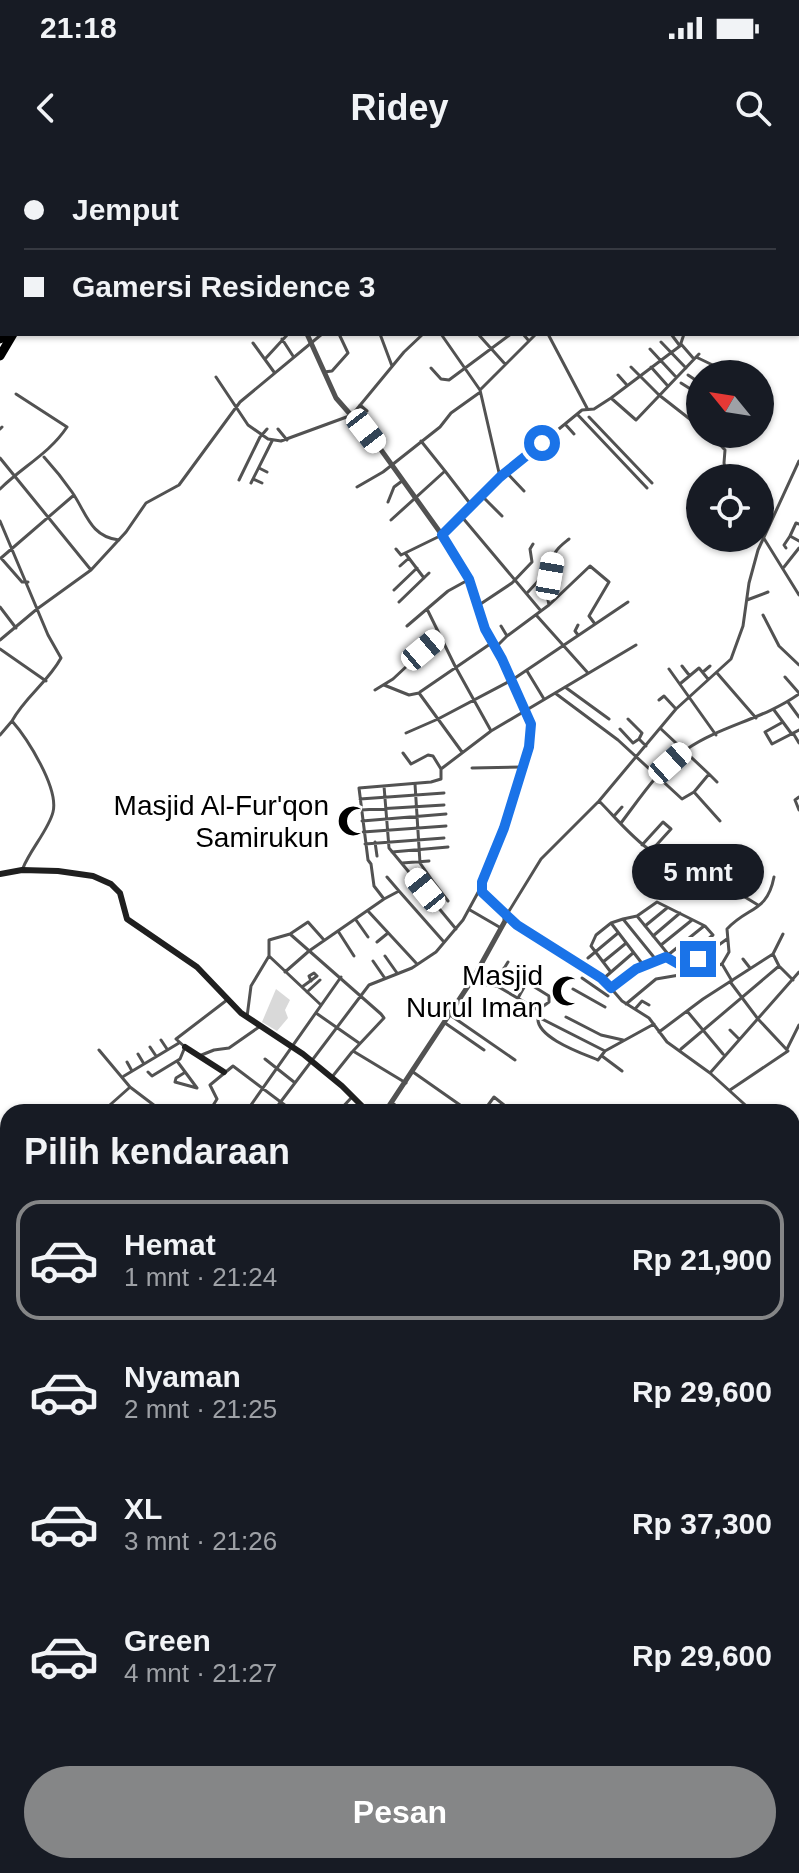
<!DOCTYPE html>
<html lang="id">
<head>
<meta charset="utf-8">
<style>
	body { margin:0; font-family:Arial,sans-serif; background:#20242c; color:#f1f3f6; height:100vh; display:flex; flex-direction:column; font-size:30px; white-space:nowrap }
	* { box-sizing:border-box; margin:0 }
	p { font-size:26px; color:#9ea1a6 }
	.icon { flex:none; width:44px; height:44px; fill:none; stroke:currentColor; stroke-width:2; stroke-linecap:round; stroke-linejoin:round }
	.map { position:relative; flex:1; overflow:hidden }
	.side { position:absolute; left:0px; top:944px; width:800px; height:770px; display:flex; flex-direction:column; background:#171b24; border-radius:24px 24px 0 0; box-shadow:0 2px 6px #0004 }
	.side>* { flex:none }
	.hud { position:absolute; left:0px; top:0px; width:800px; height:176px; box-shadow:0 2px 6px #0004; display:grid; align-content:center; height:176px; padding:0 24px; background:#171b24 }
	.needle { width:52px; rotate:300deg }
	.controls { position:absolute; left:686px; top:200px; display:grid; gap:16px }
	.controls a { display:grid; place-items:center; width:88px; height:88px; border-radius:50%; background:#171b24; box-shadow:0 2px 6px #0004; font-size:40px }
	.end { position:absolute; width:36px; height:36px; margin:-18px; border:10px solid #1a73e8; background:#fff; box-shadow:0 0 0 4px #fff }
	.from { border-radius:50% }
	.bubble { position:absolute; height:56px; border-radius:28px; background:#171b24; box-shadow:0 2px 6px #0004; font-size:26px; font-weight:800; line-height:56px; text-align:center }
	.car { position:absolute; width:24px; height:48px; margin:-24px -12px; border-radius:10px; box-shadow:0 0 6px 2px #0007; background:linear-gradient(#fff 24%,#345 0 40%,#fff 0 76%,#345 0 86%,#fff 0) }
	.hud b { display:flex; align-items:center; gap:28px; height:76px; font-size:30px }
	.hud b+b { border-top:2px solid #363941 }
	.hud i { width:20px; height:20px; background:#f1f3f6 }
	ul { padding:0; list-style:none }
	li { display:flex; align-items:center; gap:24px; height:120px; margin:0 16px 12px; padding:0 8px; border:4px solid transparent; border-radius:24px }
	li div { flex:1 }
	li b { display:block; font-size:30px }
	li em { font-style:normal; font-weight:800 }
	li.on { border-color:#858687 }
	li>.icon { width:72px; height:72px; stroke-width:1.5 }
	h2 { padding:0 24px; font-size:36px; line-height:96px }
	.primary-button { display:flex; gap:16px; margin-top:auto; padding:16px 24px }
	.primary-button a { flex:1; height:92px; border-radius:48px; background:#858687; color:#fff; font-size:32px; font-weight:800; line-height:92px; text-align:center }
	.status { display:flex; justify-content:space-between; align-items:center; height:56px; padding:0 40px; background:#171b24; direction:ltr }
	.status svg { height:22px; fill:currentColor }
	header { display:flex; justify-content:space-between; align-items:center; height:104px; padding:0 24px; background:#171b24; font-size:36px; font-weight:800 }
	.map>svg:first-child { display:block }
	.green { fill:#d9d9d9 }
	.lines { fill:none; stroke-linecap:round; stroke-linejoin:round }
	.minor { stroke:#525252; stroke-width:3 }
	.tertiary { stroke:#525252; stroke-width:5 }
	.secondary { stroke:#1f1f1f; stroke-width:6 }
	.primary { stroke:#000; stroke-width:7 }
	.motorway { stroke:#000; stroke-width:9 }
	.route { stroke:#1a73e8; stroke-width:10 }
	.labels { text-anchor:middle; stroke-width:6; stroke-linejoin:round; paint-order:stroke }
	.poi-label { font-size:28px; fill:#000; stroke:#fff; text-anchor:end }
</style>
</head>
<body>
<div class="status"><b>21:18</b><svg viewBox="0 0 49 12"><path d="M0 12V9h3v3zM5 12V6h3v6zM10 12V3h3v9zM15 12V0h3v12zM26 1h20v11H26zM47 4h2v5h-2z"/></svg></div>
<header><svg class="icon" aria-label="back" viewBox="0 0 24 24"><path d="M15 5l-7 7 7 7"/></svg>Ridey<svg class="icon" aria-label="search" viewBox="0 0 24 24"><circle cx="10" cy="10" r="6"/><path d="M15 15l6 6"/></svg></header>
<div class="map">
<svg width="799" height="1713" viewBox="0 0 799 1713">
	<rect width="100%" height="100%" fill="#fff"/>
	<path class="green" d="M276 829 290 840 285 850 288 858 277 871 262 862Z"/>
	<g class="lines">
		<path class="minor" d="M595 0 597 2
			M30 2 32 0
			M610 2 613 0
			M665 2 666 0
			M698 2 699 0
			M0 29 2 27
			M380 174 392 206
			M441 174 480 230
			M478 174 505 204
			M523 174 529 181
			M548 174 587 248
			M671 174 680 186
			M704 174H707
			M282 179 293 196
			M661 182 686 208
			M253 183 274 212
			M681 184 694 199
			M650 189 676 217
			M696 197 721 209
			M265 199 288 174
			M631 207 659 235 700 267
			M651 207 667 225
			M431 208 441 219 449 220 511 174
			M324 212 332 211 348 193 339 174
			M618 215 626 224
			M688 215 700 223
			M216 217 248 265 268 279 281 281 352 255 404 192 423 174
			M681 223 700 235
			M611 238 636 260 699 194
			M360 245 367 251
			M577 254 647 328
			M589 257 652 323
			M689 258 700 243
			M565 264 574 274
			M0 269 2 267
			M278 269 287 280
			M710 274 725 290 724 303 727 318
			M261 276 267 269
			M421 281 445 311
			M44 297C54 308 63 319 72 332 86 352 90 377 119 380
			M0 298 91 410
			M259 308 267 312
			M506 312 524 331
			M500 317 480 230 536 174
			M253 319 262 323
			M239 320 260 277
			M251 323 272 281
			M357 327 383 312 440 267 451 253 479 233
			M0 329C22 307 49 294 67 267L16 234
			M482 336 502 356
			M388 342 394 327 402 321
			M462 357 541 451
			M391 360 445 311 472 346
			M0 361 48 475 61 498C48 522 25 537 12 561 27 578 59 628 53 652 49 669 30 690 23 708
			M799 364 796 363 790 376 799 381
			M760 372 799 435
			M786 388 784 385 790 376
			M396 389 401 395 442 375 500 317 565 264 582 250 594 249 611 238 680 186 684 174
			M405 393 424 418
			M400 406 409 398
			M784 407 799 388
			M28 422H22L1 398 74 335
			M394 430 417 408
			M528 432 541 418
			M747 440 768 432
			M399 442 429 413
			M479 445 512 423 532 402 530 389 533 384
			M549 445C545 432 549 405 555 393 558 387 564 383 569 379
			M0 447 16 468
			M427 449 455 506 490 569
			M763 455 779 486 799 505
			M537 456 588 513
			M407 466 448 431 468 420
			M501 466 507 476
			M578 475 575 471 578 465
			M0 480 37 449 91 410 126 372 146 343 179 325 240 242 322 174
			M496 487 507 476 549 445 590 406 609 422 589 456 595 464
			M0 489 46 521
			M682 506 689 515
			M669 509 716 575
			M527 511 544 539
			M703 512 710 506
			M717 513 756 558
			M785 517 799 533
			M681 523 699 508 708 519
			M384 525 409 535 419 533 462 592
			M565 527 609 559
			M375 530 393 519 439 476
			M420 532 493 482
			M555 533 618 580 682 639 694 632 709 614 660 568
			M659 540 664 536 676 549
			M788 542 799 557
			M774 550 791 573
			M628 559 642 573 639 579 646 586
			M783 562 765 572 772 584 799 570
			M620 569 633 583 639 579
			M406 573 438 559 512 520 628 442
			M793 573 799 583
			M0 575 12 561
			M472 608 522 607
			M441 609 491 571 636 485
			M709 614 717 622
			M415 624 420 703 434 723 425 730
			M384 626 389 688 456 769
			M694 632 720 661
			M799 637 795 640 799 650
			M360 639 444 633
			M599 641C616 658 631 677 651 691L671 669 663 662 642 685
			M361 650 444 645
			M614 656 622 647
			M362 661 446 654
			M621 663C640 638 660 607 687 589 720 566 764 559 799 534
			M363 672 446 666
			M375 682 377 696
			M365 684 444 678
			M392 692 448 687
			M402 703 429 701
			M387 717 399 731
			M434 723 448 741
			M734 736 740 734 758 745
			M384 739 374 726 371 704 368 700 359 628 431 622 441 619V609L433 596 428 595 411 604 403 593
			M470 750 501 768
			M368 751 417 804
			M637 756 657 742 705 766 713 775 677 805
			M623 759 637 756 668 794
			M356 760 368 777
			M611 763 623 759 657 801
			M645 766 667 748
			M338 771 354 796
			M290 774 308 762 324 780
			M653 776 680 753
			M377 782 388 773
			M661 785 692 760
			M773 794 783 774
			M385 796 397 813
			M666 797 682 805 702 797 727 779
			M588 798 618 773
			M743 799 750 808
			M373 801 384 817
			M603 802 625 784
			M722 804 732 821
			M610 811 591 786 596 775 611 763 644 806
			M285 812 309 791 384 739 399 731 444 782
			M474 817 487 825 497 826 538 850 549 842V836L504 808
			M582 818 608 836
			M603 819 633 793
			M311 821 309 816 314 813 317 816
			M495 823 508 802
			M302 827 317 816
			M611 828 636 809 668 795 704 766
			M573 829 605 847
			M307 832 320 820
			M518 838 527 822
			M626 844 656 819 697 812 722 804 729 792 727 769C748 746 767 753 774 717
			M321 845 269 796V780L290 774 381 854 384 858 353 891 406 923
			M635 849 642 841 649 845
			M687 851 723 894
			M316 853 359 883
			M450 855 515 900
			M247 857 251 826 269 796
			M538 857C535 877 581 893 598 900L605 891 654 864
			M538 857 605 891
			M566 857 601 875 623 880
			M445 863 484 890
			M730 870 739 879
			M659 872 703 839 773 794 779 806 793 820
			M161 880 167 889
			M150 887 156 896
			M681 889 779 806
			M787 889 799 865
			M99 890 130 927 163 952
			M138 894 144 904
			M199 896 214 890 229 888 259 867
			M602 896 622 911
			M265 899 294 922
			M177 901 197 928 175 922 176 918 184 913
			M127 902 132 911
			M148 912 152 916 180 899 185 887 176 879 227 840
			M413 912 470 952
			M710 913 799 812
			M124 916 179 883
			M332 917 352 892
			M730 930 788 891 758 859 731 823
			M392 943 406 952
			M102 952 129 928
			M209 952 217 939 210 925 233 906 294 952
			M246 952 341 817
			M273 952 369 825 412 808 436 792 463 760 481 727
			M338 952 352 937
			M483 952 494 937 504 945 499 952
			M561 952 567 949 571 952
			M753 952 710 913 667 882 649 858 622 841 603 819 506 756 541 699 599 641 676 549 731 499 743 466 749 423 758 390 799 301
			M793 973 799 982
			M792 992 799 989
			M792 1021 799 1017
			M796 1042 799 1040
			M792 1066 799 1075
			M792 1111 799 1120
			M792 1165 799 1160
			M792 1193 799 1189
			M792 1218 799 1217
			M792 1314 799 1307
			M0 1320 8 1313
			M0 1338 8 1331
			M0 1344 8 1353
			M792 1368 799 1361
			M0 1369 8 1379
			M792 1390 799 1397
			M0 1394 8 1404
			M0 1410 8 1403
			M792 1416 799 1410
			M0 1429 8 1422
			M0 1441 8 1448
			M792 1442 799 1436
			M0 1462 8 1465
			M792 1467 799 1460
			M792 1480 799 1487
			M0 1482 8 1475
			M792 1492 799 1485
			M792 1506 799 1513
			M0 1507 8 1498
			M0 1524 8 1530
			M792 1529 799 1528
			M0 1587 8 1581
			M792 1599 799 1589
			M792 1610 799 1614
			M0 1626 8 1619
			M792 1629 799 1619
			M0 1632 8 1640
			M792 1651 799 1655
			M792 1690 799 1694
			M792 1702 799 1706
			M68 1706 75 1713
			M107 1706 113 1713
			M148 1706 155 1713
			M164 1706 171 1713
			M222 1706 228 1713
			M237 1706 240 1713
			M288 1706 294 1713
			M365 1706 370 1713
			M417 1706 422 1713
			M434 1706 439 1713
			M559 1706 565 1713
			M577 1706 582 1713
			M599 1706 601 1709 605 1706
			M91 1713 99 1706
			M195 1713 201 1706
			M258 1713 267 1706
			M405 1713 416 1706
			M453 1713 462 1706
			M501 1713 510 1706
			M583 1713 592 1706
			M621 1713 630 1706
			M640 1713 649 1706
			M681 1713 685 1708
			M702 1713 705 1710
			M727 1713 734 1706"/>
		<path class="tertiary" d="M183 0 186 2
			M307 174 336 238 379 287 442 375 469 419 485 469 529 558 531 573 529 587 504 668 481 727 484 735 505 752V761L474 817 385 952
			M0 1388 8 1381
			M660 1706 665 1713
			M482 1713 490 1706"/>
		<path class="secondary" d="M0 714 22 710 58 711 93 716 111 724 120 733 127 759 197 807 241 853 303 894 342 926 368 952
			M185 887 224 912
			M792 1340 799 1334
			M0 1556 8 1548
			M792 1556 799 1560
			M465 1706 472 1713
			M328 1713 338 1706"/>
		<path class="primary" d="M792 1279 799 1288"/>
		<path class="motorway" d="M86 2 87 0
			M96 2 97 0
			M0 179 3 174
			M0 196 13 174"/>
	</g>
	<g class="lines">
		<path class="route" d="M542 283 500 317 442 375 469 419 485 469 502 499 531 564 529 587 504 668 482 722V732L517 765 601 818 611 828 636 809 666 797 680 805 698 799"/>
	</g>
	<defs>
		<g id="mosque-bare" transform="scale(2.4)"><path d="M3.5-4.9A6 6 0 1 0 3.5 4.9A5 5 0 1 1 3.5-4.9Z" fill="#000" stroke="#fff" stroke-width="2.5" paint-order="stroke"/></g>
	</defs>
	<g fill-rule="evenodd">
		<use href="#mosque-bare" x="353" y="661"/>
		<use href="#mosque-bare" x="567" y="831"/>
	</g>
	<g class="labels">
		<g class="poi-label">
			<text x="329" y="655">Masjid Al-Fur'qon<tspan x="329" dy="32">Samirukun</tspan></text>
			<text x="543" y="825">Masjid<tspan x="543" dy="32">Nurul Iman</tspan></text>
		</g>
	</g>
</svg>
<div class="controls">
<a><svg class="needle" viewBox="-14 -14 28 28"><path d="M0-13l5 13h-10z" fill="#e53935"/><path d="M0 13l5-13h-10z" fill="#9ea1a6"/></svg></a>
<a><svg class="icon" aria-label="locate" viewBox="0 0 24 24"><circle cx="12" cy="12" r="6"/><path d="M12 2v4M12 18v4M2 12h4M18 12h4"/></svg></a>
</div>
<i class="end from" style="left:542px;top:283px"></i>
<i class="end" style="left:698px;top:799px"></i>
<div class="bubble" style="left:632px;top:684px;width:132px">5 mnt</div>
<i class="car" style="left:366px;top:271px;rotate:142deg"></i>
<i class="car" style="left:550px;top:416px;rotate:10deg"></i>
<i class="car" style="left:423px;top:490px;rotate:50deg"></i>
<i class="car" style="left:670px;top:603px;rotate:48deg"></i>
<i class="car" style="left:425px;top:730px;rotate:321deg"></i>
<div class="hud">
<b><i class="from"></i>Jemput</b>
<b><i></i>Gamersi Residence 3</b>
</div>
<section class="side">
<h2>Pilih kendaraan</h2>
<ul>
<li class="on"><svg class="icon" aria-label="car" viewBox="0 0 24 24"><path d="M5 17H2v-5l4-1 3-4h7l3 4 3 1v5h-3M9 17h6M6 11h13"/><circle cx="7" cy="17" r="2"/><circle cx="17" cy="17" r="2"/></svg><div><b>Hemat</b><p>1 mnt · 21:24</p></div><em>Rp 21,900</em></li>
<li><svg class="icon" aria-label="car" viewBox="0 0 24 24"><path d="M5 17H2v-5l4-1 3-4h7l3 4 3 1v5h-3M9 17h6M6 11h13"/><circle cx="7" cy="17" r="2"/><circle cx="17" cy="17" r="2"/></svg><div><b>Nyaman</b><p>2 mnt · 21:25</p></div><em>Rp 29,600</em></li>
<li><svg class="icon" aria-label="car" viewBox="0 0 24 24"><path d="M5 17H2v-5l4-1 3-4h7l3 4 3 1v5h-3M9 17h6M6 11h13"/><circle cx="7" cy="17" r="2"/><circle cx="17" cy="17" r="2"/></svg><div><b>XL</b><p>3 mnt · 21:26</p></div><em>Rp 37,300</em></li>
<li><svg class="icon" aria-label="car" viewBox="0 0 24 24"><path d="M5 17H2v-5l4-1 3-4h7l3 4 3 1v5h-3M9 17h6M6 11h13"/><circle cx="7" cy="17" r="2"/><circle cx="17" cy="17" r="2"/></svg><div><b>Green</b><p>4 mnt · 21:27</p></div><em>Rp 29,600</em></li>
</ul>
<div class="primary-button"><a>Pesan</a></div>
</section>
</div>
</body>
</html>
